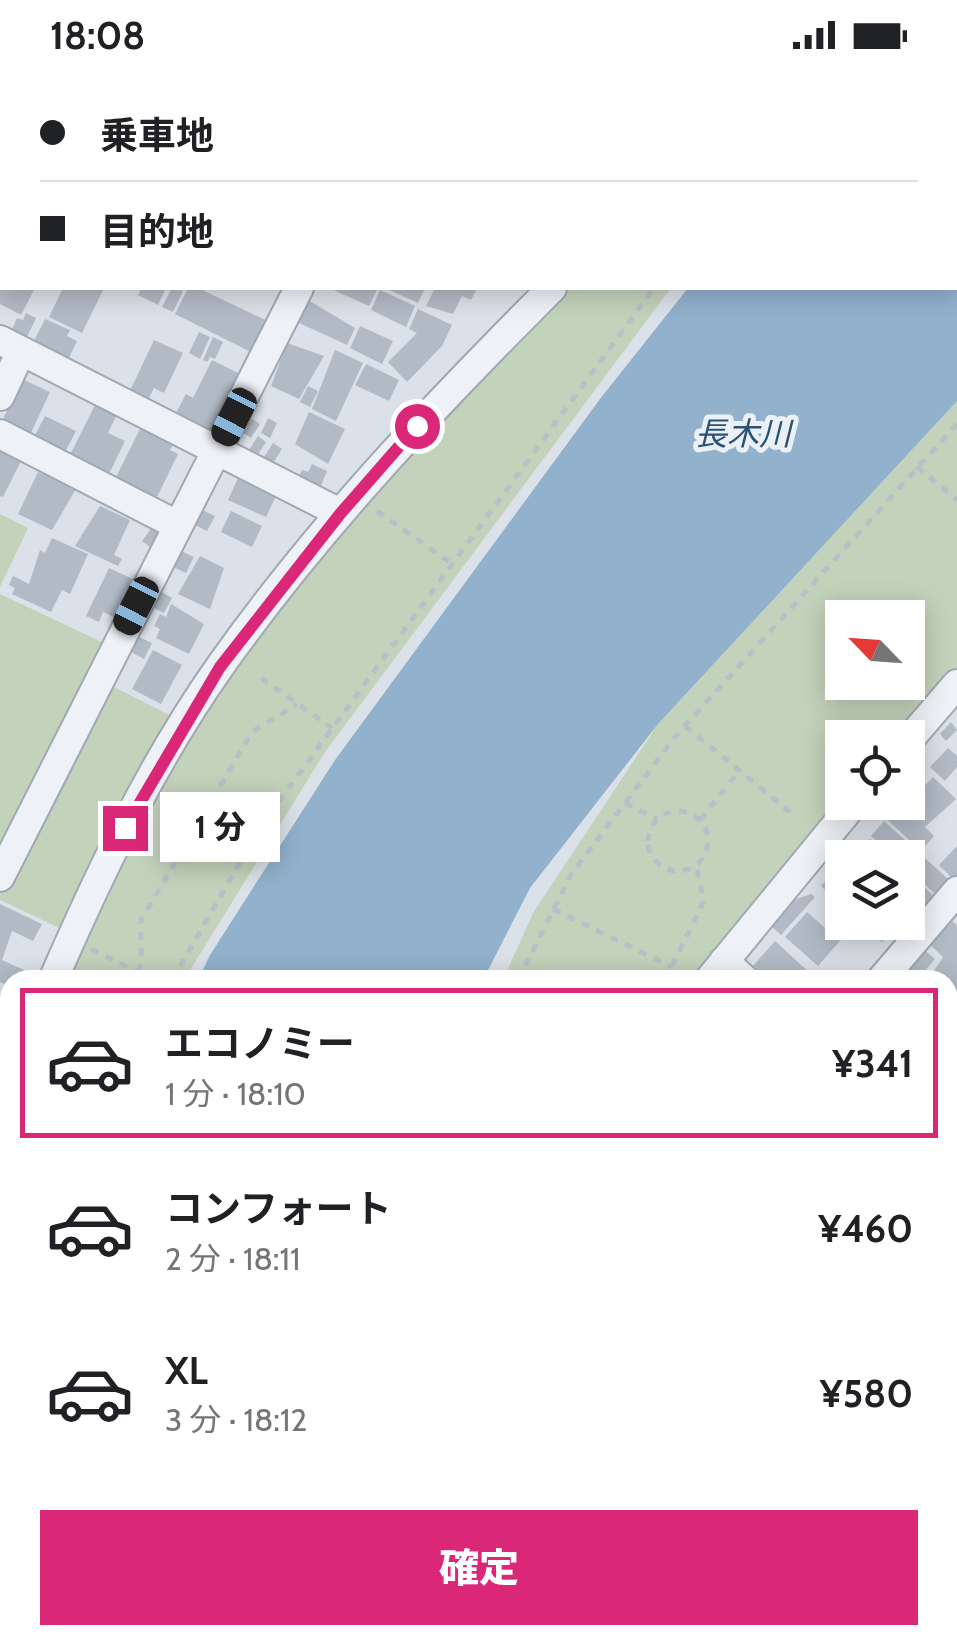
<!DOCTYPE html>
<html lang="ja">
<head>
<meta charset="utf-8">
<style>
	body { margin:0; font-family:Cabin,"Noto Sans JP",sans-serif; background:#f6f6f6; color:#202124; height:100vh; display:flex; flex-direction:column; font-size:38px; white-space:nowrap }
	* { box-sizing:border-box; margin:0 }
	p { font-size:32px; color:#757577 }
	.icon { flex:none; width:55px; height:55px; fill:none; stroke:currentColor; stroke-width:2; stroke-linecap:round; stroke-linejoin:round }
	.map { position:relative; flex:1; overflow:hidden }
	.details { position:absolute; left:0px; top:900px; width:958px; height:675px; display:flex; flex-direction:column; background:#fff; border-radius:30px 30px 0 0; box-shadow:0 5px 25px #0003 }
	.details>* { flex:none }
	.top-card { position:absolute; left:0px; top:0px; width:958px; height:220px; box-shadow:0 5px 25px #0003; display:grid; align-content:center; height:220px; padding:0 40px; background:#fff }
	.needle { width:65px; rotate:295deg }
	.tools { position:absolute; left:825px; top:530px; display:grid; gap:20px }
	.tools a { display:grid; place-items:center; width:100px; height:100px; border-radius:0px; background:#fff; box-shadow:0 5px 25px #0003; font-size:50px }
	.end { position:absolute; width:45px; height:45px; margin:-22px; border:12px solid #db2777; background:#fff; box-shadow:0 0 0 5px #fff }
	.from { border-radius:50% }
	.bubble { position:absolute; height:70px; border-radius:0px; background:#fff; box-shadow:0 5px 25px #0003; font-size:32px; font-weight:800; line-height:70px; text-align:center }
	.car { position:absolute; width:30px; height:60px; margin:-30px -15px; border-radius:12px; box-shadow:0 0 8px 2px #0007; background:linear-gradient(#222 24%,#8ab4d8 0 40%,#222 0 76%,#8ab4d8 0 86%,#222 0) }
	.top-card b { display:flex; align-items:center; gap:35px; height:95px; font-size:38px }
	.top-card b+b { border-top:2px solid #e0e0e0 }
	.top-card i { width:25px; height:25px; background:#202124 }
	ul { padding:18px 0 0; list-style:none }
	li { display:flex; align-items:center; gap:30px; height:150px; margin:0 20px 15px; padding:0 20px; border:5px solid transparent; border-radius:0px }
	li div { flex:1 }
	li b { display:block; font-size:38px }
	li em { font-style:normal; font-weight:800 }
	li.selected { border-color:#db2777 }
	li>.icon { width:90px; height:90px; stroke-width:1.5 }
	.primary-button { display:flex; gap:20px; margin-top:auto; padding:20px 40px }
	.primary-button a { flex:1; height:115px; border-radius:0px; background:#db2777; color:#fff; font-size:40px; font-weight:800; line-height:115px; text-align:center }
	.status { display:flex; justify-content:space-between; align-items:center; height:70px; padding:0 50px; background:#fff; direction:ltr }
	.status svg { height:28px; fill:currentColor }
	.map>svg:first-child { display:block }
	.green { fill:#c3d2bb; fill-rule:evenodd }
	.water { fill:#92b1cc }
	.building { fill:#b2bac5 }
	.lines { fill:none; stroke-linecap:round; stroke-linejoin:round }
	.street-casing { stroke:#a0a8b2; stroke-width:32 }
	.path { stroke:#b9bfc6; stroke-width:5; stroke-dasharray:8 8; stroke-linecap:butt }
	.street { stroke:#eef1f6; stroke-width:28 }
	.route { stroke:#db2777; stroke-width:12 }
	.labels { text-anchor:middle; stroke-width:10; stroke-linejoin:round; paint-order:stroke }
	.water-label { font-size:32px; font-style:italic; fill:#2a5177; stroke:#ebf0f5 }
</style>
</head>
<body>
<div class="status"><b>18:08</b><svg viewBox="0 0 49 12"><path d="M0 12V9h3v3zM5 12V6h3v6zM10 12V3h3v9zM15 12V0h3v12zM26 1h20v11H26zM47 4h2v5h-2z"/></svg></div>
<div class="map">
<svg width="957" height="1575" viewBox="0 0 957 1575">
	<rect width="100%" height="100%" fill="#dbe1e8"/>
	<path class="green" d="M563 218H671L325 682 184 910H64L118 798 204 645 312 497 454 330Z
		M957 331V599L897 667 842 668V729L691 910H503L533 843 658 654ZM842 548H908V612H842Z
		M0 444 28 458 0 517Z
		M0 524 106 574 0 787Z
		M108 614 181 651 66 861 0 830V825Z
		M10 1033V1306L0 1328V1061Z
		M202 1565H390L386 1575H198Z"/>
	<path class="water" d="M880 0H957V331L658 654 530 818 483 910H198L210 885 335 690 600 329 688 218H955V2Z
		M10 1326 12 1565 8 1575H0V1348Z"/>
	<path class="building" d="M0 218H35L21 245 0 234Z
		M63 218H104L82 263 49 247Z
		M141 218H166L158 235 138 225Z
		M172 218 183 221 173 242 162 237Z
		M188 218H198L272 253 257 285 175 244Z
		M329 218H378L369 236Z
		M385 218H425L418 233Z
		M435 218H477L471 230 462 226 453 244 426 236Z
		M380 220 415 236 406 257 371 240Z
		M308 230 355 258 347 275 297 252Z
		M418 239 452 255 442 276 407 312 388 292 417 263 409 259Z
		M26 243 36 248 26 269 11 262 17 248 23 250Z
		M45 249 70 260 67 266 77 271 67 292 32 275Z
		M360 256 393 271 382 294 350 278Z
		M199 262 210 267 200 289 189 283Z
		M213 267 223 272 215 289 210 287 207 292 203 290Z
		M154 270 183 283 164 323 154 318 147 332 129 323Z
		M287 273 324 286 299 329 271 316Z
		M335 280 363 293 336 351 312 339Z
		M212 290 242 305 214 362 176 343 186 324 193 328Z
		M366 294 399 310 389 331 355 315Z
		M22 309 50 322 30 365 2 351Z
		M308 316 318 321 310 337 300 332Z
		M98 329 119 340 108 363 125 371 109 404 70 385Z
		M309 342 345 359 328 394 295 374Z
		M45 346 76 361 65 382 34 367Z
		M251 348 260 354 251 368 242 362Z
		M268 348 277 353 270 368 261 363Z
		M142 355 175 371 170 380 178 384 157 427 116 407Z
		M258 366 266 372 257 386 249 380Z
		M0 371 25 383 3 427 0 426Z
		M273 373 282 379 273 393 264 387Z
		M312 394 327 401 318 423 296 413 302 400 308 402Z
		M38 402 76 419 52 460 18 444Z
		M238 408 276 426 266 447 228 430Z
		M100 436 130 450 114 485 122 489 118 496 75 476Z
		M200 439 215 446 207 461 193 454Z
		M231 441 262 456 252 477 221 462Z
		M156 452 168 461 154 480 142 471Z
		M52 468 88 484 70 524 62 520 51 542 12 524 15 518 9 515 13 506 29 514 40 480 45 483Z
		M179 480 194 487 186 503 171 496Z
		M200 486 224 498 210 539 178 524Z
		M109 498 139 512 116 548 103 542 99 552 86 546Z
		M158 520 172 528 164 543 150 536Z
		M171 534 204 554 189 584 156 568 160 559 154 556 160 544 166 547Z
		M137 566 152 573 144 589 129 581Z
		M153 580 182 595 161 634 132 619Z
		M951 652 957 660 946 671 940 664Z
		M948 678 957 686V697L945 711 930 697Z
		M933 707 956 729 925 757 934 766 921 781 882 745 894 732H908V720L915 726Z
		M884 751 948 809 935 824 908 799V788H894L871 766Z
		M870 769 891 788H861L857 784Z
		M957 776V807L954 810 939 795Z
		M908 802 934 826 921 841 908 829Z
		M831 805 842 816V836L821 816Z
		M811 824 815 827 781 865 767 852 784 833Z
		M0 834 42 854 33 871 12 861 2 890 24 900 19 910H10V917L0 912Z
		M908 834 919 844 901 864 888 852H908Z
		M807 842 840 871 818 896 785 867Z
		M949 848 957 855V944L948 935V910H928L943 887 927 872Z
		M861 852H883L892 861 882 872Z
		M775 871 812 905 807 910H768L753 896Z
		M922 878 935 889 917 910 904 898Z
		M957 1011V1060L953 1064 948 1058V1028Z
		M948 1134 957 1142V1161L948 1172Z
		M957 1179V1226L953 1230 948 1226V1190Z
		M948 1234 957 1239V1270L948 1265Z
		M950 1274 957 1279V1297L948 1310Z
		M948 1441 957 1452V1500L948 1489Z
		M427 1565H478L494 1575H435L425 1569Z
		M560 1565H579L575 1575 557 1570Z
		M604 1565H641L638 1575H600Z
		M694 1565H724L716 1575H706Z
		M773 1565 760 1575H751L744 1567Z
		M933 1565H950L955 1575H914Z"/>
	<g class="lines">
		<g class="street-casing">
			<path id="street" d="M262 0 267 2
				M558 0 562 2
				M781 0 786 2
				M406 2 407 0
				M759 2 761 0
				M955 77 957 78
				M0 100 2 101
				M0 270 340 443
				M0 326 21 281
				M0 364 177 455
				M908 671 957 614
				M0 807 299 218
				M724 891 745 910
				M53 910C100 802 153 691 221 595 318 458 434 336 552 218
				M709 910 855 732
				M881 910 957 821
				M948 998 957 983
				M0 1031 10 1008
				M948 1086 957 1095
				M948 1350 957 1338
				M948 1393 957 1395
				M513 1565 530 1575
				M841 1565 848 1575
				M403 1575 407 1565
				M658 1575 666 1565"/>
		</g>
		<path class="path" d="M917 397 957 430
			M377 441 452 494
			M261 608 332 658
			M685 656 795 746
			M625 733 657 749
			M648 771a30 30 0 1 1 60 0a30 30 0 1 1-60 0Z
			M700 750 740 700
			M553 839 672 897
			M91 879 154 910
			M138 901 142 892 140 852 252 662 297 634
			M172 910 261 756 654 218
			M518 910 572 803 675 667 957 354
			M665 910 704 831 696 795
			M0 1285 10 1263
			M195 1575 198 1565"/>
		<use href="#street" class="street"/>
	</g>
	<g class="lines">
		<path class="route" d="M125 758 220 597 340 444 417 356"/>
	</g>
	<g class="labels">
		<g class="water-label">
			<text x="743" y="375">長木川</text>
		</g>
	</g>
</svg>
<div class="tools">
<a><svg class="needle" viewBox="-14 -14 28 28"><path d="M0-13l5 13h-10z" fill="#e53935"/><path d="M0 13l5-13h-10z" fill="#757577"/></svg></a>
<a><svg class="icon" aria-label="locate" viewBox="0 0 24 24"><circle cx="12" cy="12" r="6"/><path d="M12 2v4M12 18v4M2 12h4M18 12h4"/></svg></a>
<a><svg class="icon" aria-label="layers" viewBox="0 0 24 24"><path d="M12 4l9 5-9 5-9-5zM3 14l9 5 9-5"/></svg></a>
</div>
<i class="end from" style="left:417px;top:356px"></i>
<i class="end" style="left:125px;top:758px"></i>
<div class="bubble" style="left:160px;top:722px;width:120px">1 分</div>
<i class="car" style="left:234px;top:347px;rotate:207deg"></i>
<i class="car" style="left:136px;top:536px;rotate:207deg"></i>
<div class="top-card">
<b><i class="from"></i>乗車地</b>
<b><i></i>目的地</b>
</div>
<section class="details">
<ul>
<li class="selected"><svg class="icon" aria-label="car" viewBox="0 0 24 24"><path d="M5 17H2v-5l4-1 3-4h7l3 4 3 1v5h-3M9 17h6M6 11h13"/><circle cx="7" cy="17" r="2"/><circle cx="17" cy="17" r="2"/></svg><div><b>エコノミー</b><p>1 分 · 18:10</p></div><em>¥341</em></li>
<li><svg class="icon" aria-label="car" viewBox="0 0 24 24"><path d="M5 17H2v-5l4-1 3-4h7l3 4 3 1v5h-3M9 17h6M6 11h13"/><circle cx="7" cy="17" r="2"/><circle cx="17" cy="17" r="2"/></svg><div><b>コンフォート</b><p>2 分 · 18:11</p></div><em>¥460</em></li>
<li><svg class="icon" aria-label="car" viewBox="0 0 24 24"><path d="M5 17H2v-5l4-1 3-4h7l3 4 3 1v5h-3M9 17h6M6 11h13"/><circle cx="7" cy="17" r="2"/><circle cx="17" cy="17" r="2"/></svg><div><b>XL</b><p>3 分 · 18:12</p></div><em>¥580</em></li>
</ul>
<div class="primary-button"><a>確定</a></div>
</section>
</div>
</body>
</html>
